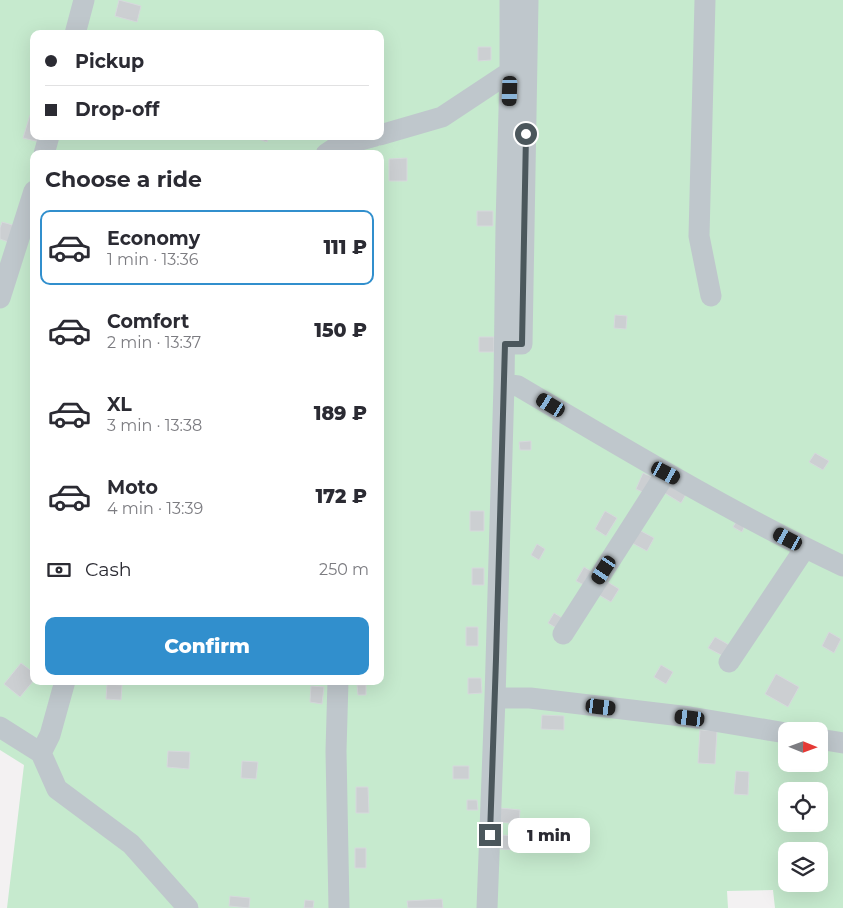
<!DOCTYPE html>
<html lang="en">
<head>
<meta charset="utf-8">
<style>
	body { margin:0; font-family:Montserrat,sans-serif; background:#f2f2f3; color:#2b2b33; height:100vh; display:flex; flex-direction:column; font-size:19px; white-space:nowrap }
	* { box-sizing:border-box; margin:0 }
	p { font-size:16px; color:#7c7c81 }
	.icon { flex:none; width:28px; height:28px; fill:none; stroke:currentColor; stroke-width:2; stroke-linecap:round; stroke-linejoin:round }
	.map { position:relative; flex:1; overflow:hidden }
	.panel { position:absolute; left:30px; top:150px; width:354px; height:535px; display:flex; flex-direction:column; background:#fff; border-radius:10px; box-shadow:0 5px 20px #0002 }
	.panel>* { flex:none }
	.top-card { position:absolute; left:30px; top:30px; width:354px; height:110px; border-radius:10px; box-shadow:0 5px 20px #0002; display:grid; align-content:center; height:110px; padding:0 15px; background:#fff }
	.needle { width:32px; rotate:91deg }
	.buttons { position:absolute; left:778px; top:722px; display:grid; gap:10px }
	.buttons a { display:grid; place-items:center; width:50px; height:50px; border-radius:10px; background:#fff; box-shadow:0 5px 20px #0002; font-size:25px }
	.end { position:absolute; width:22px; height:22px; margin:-11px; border:6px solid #4b575c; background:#fff; box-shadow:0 0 0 2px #fff }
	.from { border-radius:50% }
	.bubble { position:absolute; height:35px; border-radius:10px; background:#fff; box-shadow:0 5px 20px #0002; font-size:16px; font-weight:800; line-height:35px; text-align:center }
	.car { position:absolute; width:15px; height:30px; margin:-15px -8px; border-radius:6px; box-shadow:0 0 4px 1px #0007; background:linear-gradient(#222 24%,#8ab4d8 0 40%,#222 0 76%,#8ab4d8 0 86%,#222 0) }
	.top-card b { display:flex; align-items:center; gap:18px; height:48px; font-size:19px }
	.top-card b+b { border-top:1px solid #e1e1e2 }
	.top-card i { width:12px; height:12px; background:#2b2b33 }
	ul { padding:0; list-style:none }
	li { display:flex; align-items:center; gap:15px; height:75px; margin:0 10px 8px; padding:0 5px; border:2px solid transparent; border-radius:10px }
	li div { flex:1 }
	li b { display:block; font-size:19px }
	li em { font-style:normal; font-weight:800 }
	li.active { border-color:#318fcd }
	li>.icon { width:45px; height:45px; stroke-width:1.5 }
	h2 { padding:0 15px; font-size:22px; line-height:60px }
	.pay { display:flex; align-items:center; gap:12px; height:55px; padding:0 15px; font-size:19px }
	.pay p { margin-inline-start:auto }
	.button { display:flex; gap:10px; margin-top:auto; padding:10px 15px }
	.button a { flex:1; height:58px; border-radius:10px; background:#318fcd; color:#fff; font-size:20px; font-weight:800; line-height:58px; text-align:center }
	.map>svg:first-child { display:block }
	.green { fill:#c6eace; fill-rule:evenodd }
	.building { fill:#cccfd2; stroke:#d6d9dc }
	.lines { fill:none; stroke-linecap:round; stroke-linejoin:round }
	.minor { stroke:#bfc7cc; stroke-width:21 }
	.route { stroke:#4b575c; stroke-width:6 }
</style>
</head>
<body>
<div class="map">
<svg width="843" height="908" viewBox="0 0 843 908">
	<rect width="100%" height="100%" fill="#f3f1f2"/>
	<path class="green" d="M0 0H843V908H775L773 890 727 891 728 908H7L24 765 0 750ZM34 34H380V136H34ZM34 154H380V681H34ZM786 731H819V764H786ZM786 791H819V824H786ZM786 851H819V884H786Z"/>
	<path class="building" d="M119 0 141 6 137 22 115 16Z
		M478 47H491V60L478 61Z
		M30 115 34 116V136H42L40 142 23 138Z
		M250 136H268L267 142Z
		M407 158V181H389V159Z
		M477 211H493V226H477Z
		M2 222 16 226 11 243 0 239V228Z
		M615 315 627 316 626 329 614 328Z
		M479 337H494V352H479Z
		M531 441V450H520L519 442Z
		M815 453 829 461 823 470 809 462Z
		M643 473 656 479 649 495 636 489Z
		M671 479 689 489 681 503 663 492Z
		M470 511H484V531H470Z
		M605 511 617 518 606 536 595 529Z
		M737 520 745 525 742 532 733 527Z
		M639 530 654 538 647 551 632 543Z
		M537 544 545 549 539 560 531 555Z
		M584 567 594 573 586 586 576 581Z
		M472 568H484V585H472Z
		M606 581 619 589 611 602 599 595Z
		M554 613 564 619 558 629 548 623Z
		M466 627H478V646H466Z
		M829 632 841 639 834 653 822 646Z
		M715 637 731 646 725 657 708 648Z
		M21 663 34 673V680L20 697 4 684Z
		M661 665 673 672 666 684 654 677Z
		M776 674 799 687 788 707 765 694Z
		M468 678H481L482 693 468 694Z
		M107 684 122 685 121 700 106 699Z
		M357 685H366V695H358Z
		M311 686 324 687 322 704 310 702Z
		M542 715 564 716V730L541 729Z
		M700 730 717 731 715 764 698 763Z
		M168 751 190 752 189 769 167 767Z
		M242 761 258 762 256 779 241 778Z
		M453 766H469V779H453Z
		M736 771 749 772 748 795 734 794Z
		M356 787H368L369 813H356Z
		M467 800H477L478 810H467Z
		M500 808 520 810 519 824 499 822Z
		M500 835 516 836V850L500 849Z
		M355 848H366V868H355Z
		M230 896 250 898 249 908 229 906Z
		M442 899 443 908H408L407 901Z
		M305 900 314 901 313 908H304Z"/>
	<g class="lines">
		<path class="minor" d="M705 0 699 236 711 296
			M75 34 84 0
			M380 135 442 117 510 72
			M44 154 49 136
			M326 154 338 146 375 136
			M0 298 34 191
			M505 344H522L528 0
			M504 384 518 386C625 449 731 513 843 566
			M563 634 666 473
			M729 662 805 548
			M338 681 336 751 339 908
			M495 698H530L690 717 786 733
			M0 727 41 753 57 789 131 844 188 908
			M819 739 843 743
			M41 753 50 735 65 681
			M487 908 495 698 504 384 506 226 510 72V0"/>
	</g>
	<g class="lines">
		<path class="route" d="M490 835 496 659 505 344H522L526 134"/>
	</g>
</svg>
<div class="buttons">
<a><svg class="needle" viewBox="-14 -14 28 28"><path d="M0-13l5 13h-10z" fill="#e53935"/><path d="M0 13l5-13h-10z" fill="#7c7c81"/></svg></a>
<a><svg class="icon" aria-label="locate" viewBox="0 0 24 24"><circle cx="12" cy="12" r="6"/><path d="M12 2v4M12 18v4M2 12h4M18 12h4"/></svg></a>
<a><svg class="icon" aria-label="layers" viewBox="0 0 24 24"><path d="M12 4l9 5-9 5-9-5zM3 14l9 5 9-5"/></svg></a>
</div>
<i class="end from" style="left:526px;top:134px"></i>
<i class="end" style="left:490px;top:835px"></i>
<div class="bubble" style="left:508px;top:818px;width:82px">1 min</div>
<i class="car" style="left:510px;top:91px;rotate:182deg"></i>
<i class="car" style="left:551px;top:405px;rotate:301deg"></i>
<i class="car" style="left:666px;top:473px;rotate:118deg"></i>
<i class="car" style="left:788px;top:539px;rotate:298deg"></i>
<i class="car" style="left:604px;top:570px;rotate:213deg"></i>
<i class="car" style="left:601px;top:707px;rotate:97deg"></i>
<i class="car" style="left:690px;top:718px;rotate:277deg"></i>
<div class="top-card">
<b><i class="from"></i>Pickup</b>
<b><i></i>Drop-off</b>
</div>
<section class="panel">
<h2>Choose a ride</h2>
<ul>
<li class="active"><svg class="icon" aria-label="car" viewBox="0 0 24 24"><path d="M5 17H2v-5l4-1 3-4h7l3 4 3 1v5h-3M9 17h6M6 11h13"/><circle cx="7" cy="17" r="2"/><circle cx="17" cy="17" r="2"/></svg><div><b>Economy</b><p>1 min · 13:36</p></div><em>111 ₽</em></li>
<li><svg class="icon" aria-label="car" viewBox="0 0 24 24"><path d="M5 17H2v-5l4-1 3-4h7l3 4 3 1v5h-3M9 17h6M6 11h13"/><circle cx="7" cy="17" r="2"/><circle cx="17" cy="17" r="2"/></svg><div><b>Comfort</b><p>2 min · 13:37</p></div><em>150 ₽</em></li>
<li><svg class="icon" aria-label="car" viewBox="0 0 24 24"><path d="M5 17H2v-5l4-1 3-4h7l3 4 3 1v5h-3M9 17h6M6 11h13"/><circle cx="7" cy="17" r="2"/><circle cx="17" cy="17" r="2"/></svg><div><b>XL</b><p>3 min · 13:38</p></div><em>189 ₽</em></li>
<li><svg class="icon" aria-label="car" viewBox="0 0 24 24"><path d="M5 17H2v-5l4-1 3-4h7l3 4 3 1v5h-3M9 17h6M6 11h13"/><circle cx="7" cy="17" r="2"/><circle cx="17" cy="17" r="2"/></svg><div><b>Moto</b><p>4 min · 13:39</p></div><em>172 ₽</em></li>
</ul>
<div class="pay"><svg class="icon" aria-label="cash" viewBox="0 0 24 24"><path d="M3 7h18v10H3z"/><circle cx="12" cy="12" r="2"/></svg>Cash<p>250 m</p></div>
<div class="button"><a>Confirm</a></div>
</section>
</div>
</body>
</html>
